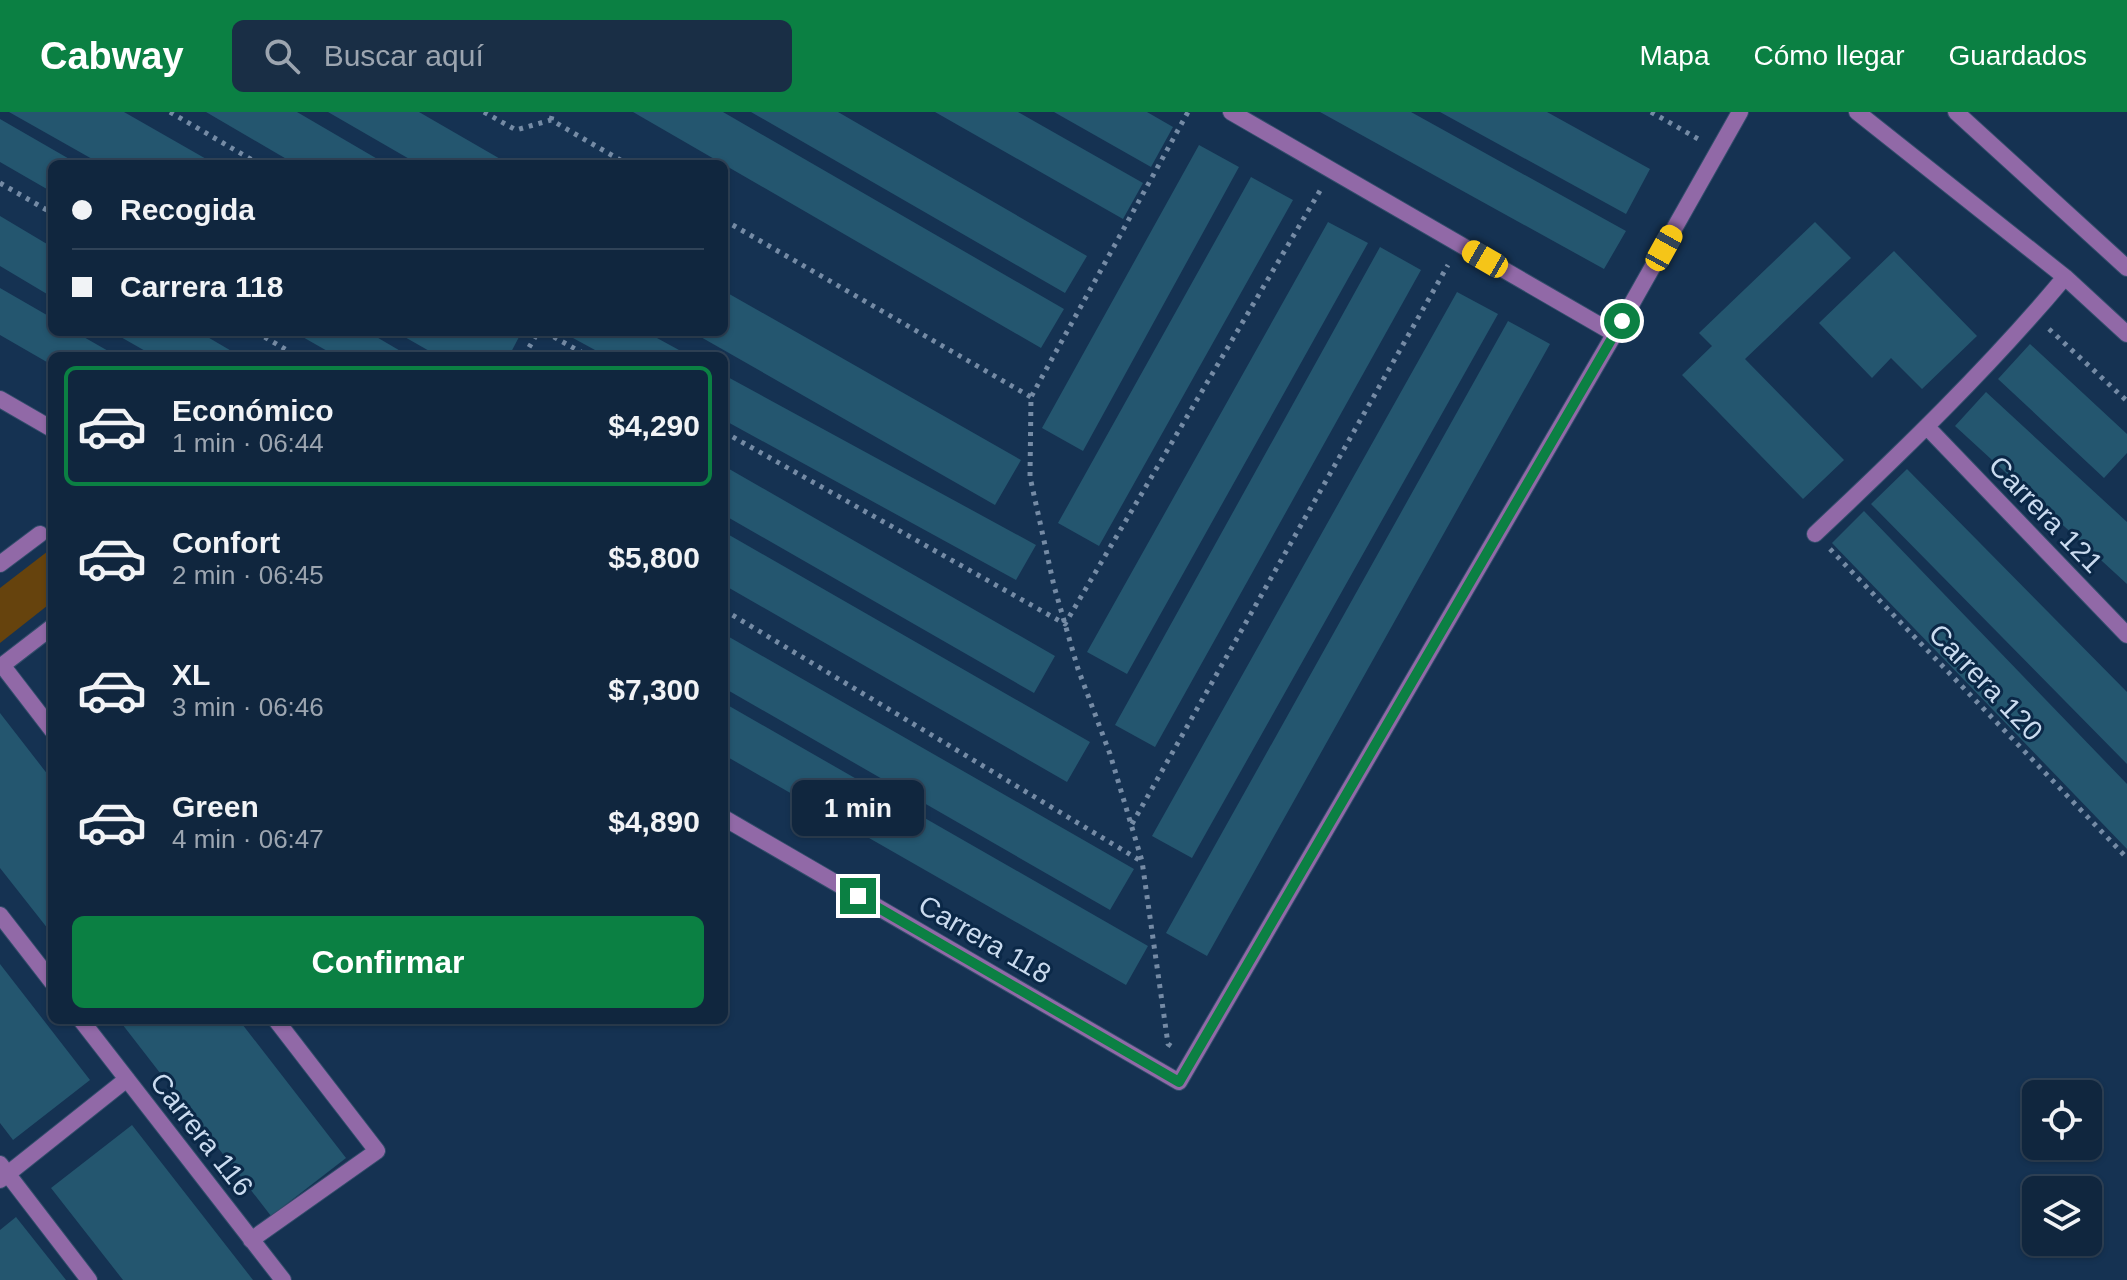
<!DOCTYPE html>
<html lang="es">
<head>
<meta charset="utf-8">
<style>
	body { margin:0; font-family:Helvetica,sans-serif; background:#192e45; color:#f1f3f6; height:100vh; display:flex; flex-direction:column; font-size:30px; white-space:nowrap }
	* { box-sizing:border-box; margin:0 }
	p { font-size:26px; color:#9ca5b0 }
	.icon { flex:none; width:44px; height:44px; fill:none; stroke:currentColor; stroke-width:2; stroke-linecap:round; stroke-linejoin:round }
	.map { position:relative; flex:1; overflow:hidden }
	.details { position:absolute; left:48px; top:240px; width:680px; height:672px; display:flex; flex-direction:column; background:#10263e; border-radius:12px; box-shadow:0 2px 6px #0004,0 0 0 2px #304358 }
	.details>* { flex:none }
	.top-card { position:absolute; left:48px; top:48px; width:680px; height:176px; border-radius:12px; box-shadow:0 2px 6px #0004,0 0 0 2px #304358; display:grid; align-content:center; height:176px; padding:0 24px; background:#10263e }
	.tools { position:absolute; left:2022px; top:968px; display:grid; gap:16px }
	.tools a { display:grid; place-items:center; width:80px; height:80px; border-radius:12px; background:#10263e; box-shadow:0 2px 6px #0004,0 0 0 2px #304358; font-size:40px }
	.end { position:absolute; width:36px; height:36px; margin:-18px; border:10px solid #0b8043; background:#fff; box-shadow:0 0 0 4px #fff }
	.from { border-radius:50% }
	.bubble { position:absolute; height:56px; border-radius:12px; background:#10263e; box-shadow:0 2px 6px #0004,0 0 0 2px #304358; font-size:26px; font-weight:800; line-height:56px; text-align:center }
	.car { position:absolute; width:24px; height:48px; margin:-24px -12px; border-radius:10px; box-shadow:0 0 6px 2px #0007; background:linear-gradient(#f5c518 24%,#345 0 40%,#f5c518 0 76%,#345 0 86%,#f5c518 0) }
	.top-card b { display:flex; align-items:center; gap:28px; height:76px; font-size:30px }
	.top-card b+b { border-top:2px solid #304358 }
	.top-card i { width:20px; height:20px; background:#f1f3f6 }
	ul { padding:14px 0 0; list-style:none }
	li { display:flex; align-items:center; gap:24px; height:120px; margin:0 16px 12px; padding:0 8px; border:4px solid transparent; border-radius:12px }
	li div { flex:1 }
	li b { display:block; font-size:30px }
	li em { font-style:normal; font-weight:800 }
	li.on { border-color:#0b8043 }
	li>.icon { width:72px; height:72px; stroke-width:1.5 }
	.primary-button { display:flex; gap:16px; margin-top:auto; padding:16px 24px }
	.primary-button a { flex:1; height:92px; border-radius:12px; background:#0b8043; color:#fff; font-size:32px; font-weight:800; line-height:92px; text-align:center }
	header { display:flex; align-items:center; gap:48px; box-sizing:border-box; height:112px; padding:0 40px; background:#0b8043; color:#fff }
	header strong { font-size:38px }
	nav { display:flex; gap:44px; margin-inline-start:auto; font-size:28px }
	.search { width:560px; height:72px; background:#192e45; display:flex; align-items:center; gap:20px; box-sizing:border-box; padding:0 28px; border-radius:12px; color:#9ca5b0; font-size:30px }
	.map>svg:first-child { display:block }
	.green { fill:#66430d }
	.building { fill:#24566f }
	.lines { fill:none; stroke-linecap:round; stroke-linejoin:round }
	.street-casing { stroke:#324d6b; stroke-width:18 }
	.path { stroke:#758ba5; stroke-width:5; stroke-dasharray:4 6; stroke-linecap:butt }
	.street { stroke:#9169a7; stroke-width:16 }
	.route { stroke:#0b8043; stroke-width:10 }
	.labels { text-anchor:middle; stroke-width:6; stroke-linejoin:round; paint-order:stroke }
	.street-label { font-size:28px; fill:#cadbef; stroke:#0b2847 }
</style>
</head>
<body>
<header>
<strong>Cabway</strong>
<div class="search"><svg class="icon" aria-label="search" viewBox="0 0 24 24"><circle cx="10" cy="10" r="6"/><path d="M15 15l6 6"/></svg>Buscar aquí</div>
<nav><a>Mapa</a><a>Cómo llegar</a><a>Guardados</a></nav>
</header>
<div class="map">
<svg width="2127" height="1168" viewBox="0 0 2127 1168">
	<rect width="100%" height="100%" fill="#153252"/>
	<path class="green" d="M52 436V490L0 531V476Z"/>
	<path class="building" d="M9 0H124L215 52H101Z
		M206 0H297L386 52H295Z
		M328 0H419L509 52H418Z
		M633 0H723L1064 197 1041 236Z
		M751 0H838L1087 144 1065 181Z
		M935 0H1018L1143 71 1123 107Z
		M1054 0H1147L1173 15 1151 55Z
		M1320 0H1411L1626 119 1604 157Z
		M1440 0H1547L1650 57 1626 102Z
		M0 7 78 52H52V80L0 50Z
		M1199 33 1239 55 1083 339 1042 316Z
		M1251 65 1293 88 1099 434 1058 411Z
		M0 104 52 135V185L0 154Z
		M1328 110 1368 131 1127 562 1087 540Z
		M1815 110 1851 146 1745 247 1844 348 1803 387 1682 263 1712 234 1699 221Z
		M1380 135 1421 158 1155 635 1115 613Z
		M1894 139 1977 224 1922 277 1891 246 1872 266 1819 211Z
		M0 176 52 206V220H75L117 244H52V253L0 223Z
		M724 179 1021 348 995 393 692 220H724Z
		M1457 180 1498 202 1192 746 1152 724Z
		M1508 209 1550 232 1207 844 1166 821Z
		M112 220H199L240 244H154Z
		M294 220H368L409 244H336Z
		M396 220H510L519 225 509 244H438Z
		M562 220H646L690 244H606Z
		M2030 232 2127 322V341L2104 366 1998 267Z
		M724 263 1036 433 1016 468 724 308Z
		M1986 280 2127 410V472L1955 314Z
		M724 354 1055 544 1034 581 724 403Z
		M1907 357 2127 580V652L1871 392Z
		M1864 399 2127 672V737L1832 431Z
		M724 420 1090 630 1067 670 724 473Z
		M724 522 1134 757 1110 798 724 576Z
		M724 591 1148 834 1126 873 724 643Z
		M0 601 52 668V822L0 756Z
		M0 852 90 968 13 1028 0 1011Z
		M119 908H239L346 1046 271 1104Z
		M132 1013 253 1168H123L51 1076Z
		M16 1105 66 1168H0V1118Z"/>
	<g class="lines">
		<g class="street-casing">
			<path id="street" d="M1231 0 1615 222
				M1857 0 2065 165 2127 222
				M1956 0 2127 156
				M0 287 52 317
				M1928 316 2127 523
				M1815 422C1902 340 1988 257 2065 165
				M0 452 40 422
				M2 553 52 618
				M0 555 52 515
				M724 706 1179 970 1622 209 1740 0
				M0 803 52 870
				M81 908 283 1168
				M0 1052 89 1168
				M0 1068 127 967
				M251 1128 377 1039 276 908"/>
		</g>
		<path class="path" d="M170 0 259 52
			M484 0 516 18 551 8 627 52
			M1651 0 1700 28
			M551 8 553 0
			M0 71 52 101
			M724 108 1031 285
			M2049 217 2127 289
			M256 220 297 244
			M545 220 588 244
			M524 244 538 220
			M724 320 1065 512 1321 77
			M1830 437 2127 746
			M724 498 1141 749
			M1132 712 1448 153
			M1171 934 1168 932 1142 749 1110 642 1078 557 1054 474 1030 365 1031 285 1188 0"/>
		<use href="#street" class="street"/>
	</g>
	<g class="lines">
		<path class="route" d="M858 784 1179 970 1622 209"/>
	</g>
	<g class="labels">
		<g class="street-label">
			<text transform="translate(2046 402) rotate(46)" y="10">Carrera 121</text>
			<text transform="translate(1986 570) rotate(46)" y="10">Carrera 120</text>
			<text transform="translate(985 827) rotate(30)" y="10">Carrera 118</text>
			<text transform="translate(202 1022) rotate(52)" y="10">Carrera 116</text>
		</g>
	</g>
</svg>
<div class="tools">
<a><svg class="icon" aria-label="locate" viewBox="0 0 24 24"><circle cx="12" cy="12" r="6"/><path d="M12 2v4M12 18v4M2 12h4M18 12h4"/></svg></a>
<a><svg class="icon" aria-label="layers" viewBox="0 0 24 24"><path d="M12 4l9 5-9 5-9-5zM3 14l9 5 9-5"/></svg></a>
</div>
<i class="end from" style="left:1622px;top:209px"></i>
<i class="end" style="left:858px;top:784px"></i>
<div class="bubble" style="left:792px;top:668px;width:132px">1 min</div>
<i class="car" style="left:1664px;top:136px;rotate:29deg"></i>
<i class="car" style="left:1485px;top:147px;rotate:300deg"></i>
<div class="top-card">
<b><i class="from"></i>Recogida</b>
<b><i></i>Carrera 118</b>
</div>
<section class="details">
<ul>
<li class="on"><svg class="icon" aria-label="car" viewBox="0 0 24 24"><path d="M5 17H2v-5l4-1 3-4h7l3 4 3 1v5h-3M9 17h6M6 11h13"/><circle cx="7" cy="17" r="2"/><circle cx="17" cy="17" r="2"/></svg><div><b>Económico</b><p>1 min · 06:44</p></div><em>$4,290</em></li>
<li><svg class="icon" aria-label="car" viewBox="0 0 24 24"><path d="M5 17H2v-5l4-1 3-4h7l3 4 3 1v5h-3M9 17h6M6 11h13"/><circle cx="7" cy="17" r="2"/><circle cx="17" cy="17" r="2"/></svg><div><b>Confort</b><p>2 min · 06:45</p></div><em>$5,800</em></li>
<li><svg class="icon" aria-label="car" viewBox="0 0 24 24"><path d="M5 17H2v-5l4-1 3-4h7l3 4 3 1v5h-3M9 17h6M6 11h13"/><circle cx="7" cy="17" r="2"/><circle cx="17" cy="17" r="2"/></svg><div><b>XL</b><p>3 min · 06:46</p></div><em>$7,300</em></li>
<li><svg class="icon" aria-label="car" viewBox="0 0 24 24"><path d="M5 17H2v-5l4-1 3-4h7l3 4 3 1v5h-3M9 17h6M6 11h13"/><circle cx="7" cy="17" r="2"/><circle cx="17" cy="17" r="2"/></svg><div><b>Green</b><p>4 min · 06:47</p></div><em>$4,890</em></li>
</ul>
<div class="primary-button"><a>Confirmar</a></div>
</section>
</div>
</body>
</html>
